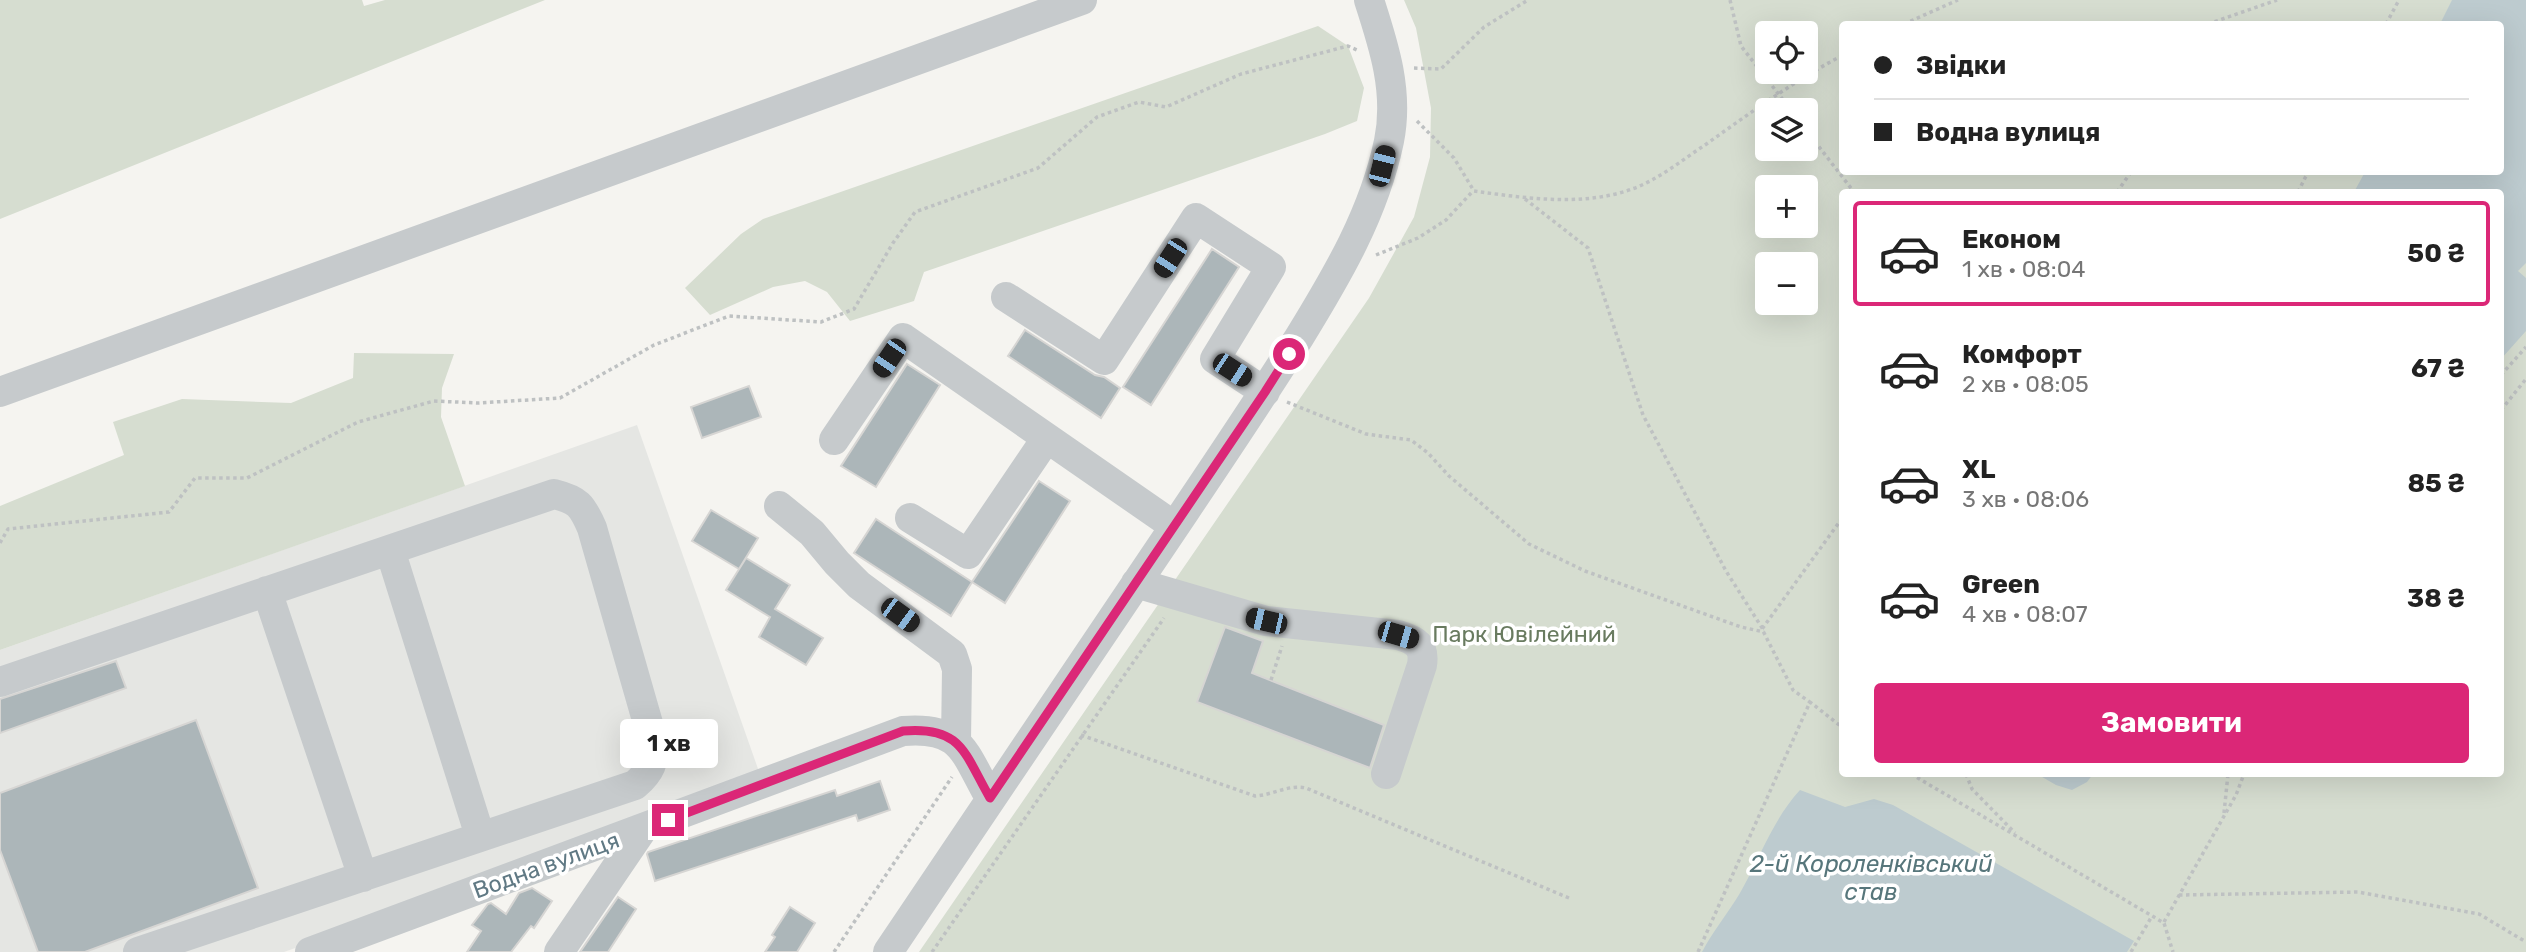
<!DOCTYPE html>
<html lang="uk">
<head>
<meta charset="utf-8">
<style>
	body { margin:0; font-family:Rubik,sans-serif; background:#f6f6f6; color:#222; height:100vh; display:flex; flex-direction:column; font-size:26px; white-space:nowrap }
	* { box-sizing:border-box; margin:0 }
	p { font-size:23px; color:#767676 }
	.icon { flex:none; width:38px; height:38px; fill:none; stroke:currentColor; stroke-width:2; stroke-linecap:round; stroke-linejoin:round }
	.map { position:relative; flex:1; overflow:hidden }
	.side { position:absolute; left:1839px; top:189px; width:665px; height:588px; display:flex; flex-direction:column; background:#fff; border-radius:7px; box-shadow:0 7px 28px #0002 }
	.side>* { flex:none }
	.hud { position:absolute; left:1839px; top:21px; width:665px; height:154px; border-radius:7px; box-shadow:0 7px 28px #0002; display:grid; align-content:center; height:154px; padding:0 35px; background:#fff }
	.fabs { position:absolute; left:1755px; top:21px; display:grid; gap:14px }
	.fabs a { display:grid; place-items:center; width:63px; height:63px; border-radius:7px; background:#fff; box-shadow:0 7px 28px #0002; font-size:35px }
	.end { position:absolute; width:32px; height:32px; margin:-16px; border:9px solid #db2777; background:#fff; box-shadow:0 0 0 4px #fff }
	.from { border-radius:50% }
	.bubble { position:absolute; height:49px; border-radius:7px; background:#fff; box-shadow:0 7px 28px #0002; font-size:23px; font-weight:700; line-height:49px; text-align:center }
	.car { position:absolute; width:21px; height:42px; margin:-21px -10px; border-radius:9px; box-shadow:0 0 5px 2px #0007; background:linear-gradient(#222 24%,#8ab4d8 0 40%,#222 0 76%,#8ab4d8 0 86%,#222 0) }
	.hud b { display:flex; align-items:center; gap:24px; height:66px; font-size:26px }
	.hud b+b { border-top:2px solid #e0e0e0 }
	.hud i { width:18px; height:18px; background:#222 }
	ul { padding:12px 0 0; list-style:none }
	li { display:flex; align-items:center; gap:21px; height:105px; margin:0 14px 10px; padding:0 21px; border:4px solid transparent; border-radius:7px }
	li div { flex:1 }
	li b { display:block; font-size:26px }
	li em { font-style:normal; font-weight:700 }
	li.on { border-color:#db2777 }
	li>.icon { width:63px; height:63px; stroke-width:1.5 }
	.cta { display:flex; gap:14px; margin-top:auto; padding:14px 35px }
	.cta a { flex:1; height:80px; border-radius:7px; background:#db2777; color:#fff; font-size:28px; font-weight:700; line-height:80px; text-align:center }
	.map>svg:first-child { display:block }
	.built { fill:#e5e6e3 }
	.green { fill:#d6ddd0; fill-rule:evenodd }
	.water { fill:#bdcbcf }
	.building { fill:#acb6b9; stroke:#d6d5d3; stroke-width:2 }
	.lines { fill:none; stroke-linecap:round; stroke-linejoin:round }
	.path { stroke:#bec1c2; stroke-width:3.5; stroke-dasharray:3.5 3.5; stroke-linecap:butt }
	.minor { stroke:#c6cacc; stroke-width:30 }
	.route { stroke:#db2777; stroke-width:9 }
	.labels { text-anchor:middle; stroke-width:7; stroke-linejoin:round; paint-order:stroke }
	.park-label { font-size:23px; fill:#697b60; stroke:#fff }
	.street-label { font-size:23px; fill:#607984; stroke:#fff }
	.water-label { font-size:24px; font-style:italic; fill:#57767b; stroke:#fff }
</style>
</head>
<body>
<div class="map">
<svg width="2526" height="952" viewBox="0 0 2526 952">
	<rect width="100%" height="100%" fill="#f5f4f0"/>
	<path class="built" d="M637 425 763 783 284 952H0V650Z"/>
	<path class="green" d="M0 0H362L364 6 385 0H545L0 219Z
		M1404 0H2526V952H919L1369 298 1414 217 1430 157 1431 108 1416 28ZM1843 24H2501V172H1843ZM1768 33H1806V72H1768ZM1768 110H1806V149H1768ZM1768 187H1806V226H1768ZM1843 192H2501V774H1843ZM1768 264H1806V303H1768Z
		M1318 26 1348 46 1364 88 1357 121 1325 134 924 272 914 301 850 321 827 292 805 281 773 287 710 315 685 288 741 234 763 219Z
		M354 353 454 354 442 388 441 417 465 486 0 650V506L124 455 113 422 182 399 291 403 353 378Z"/>
	<path class="water" d="M2452 0H2526V263L2518 271 2526 278V331L2501 359V192H2354L2365 172H2501V24H2440Z
		M2037 774H2093L2087 782 2072 790 2056 785Z
		M1800 790 1845 807 1874 799 1893 805 2134 941 2127 952H1702C1713 931 1728 913 1740 893 1760 858 1773 819 1800 790Z"/>
	<path class="building" d="M1212 249 1239 267 1151 405 1123 387Z
		M1025 330 1095 375 1104 377 1120 388 1101 418 1008 356Z
		M907 364 940 385 876 487 841 466Z
		M749 386 761 417 702 438 691 407Z
		M1039 481 1070 501 1005 603 972 582Z
		M711 510 758 538 739 569 692 541Z
		M876 519 972 582 951 616 854 553Z
		M746 558 790 585 775 609 823 638 806 665 759 637 770 617 726 590Z
		M1225 627 1263 641 1252 673 1384 725 1370 768 1197 702Z
		M116 661 126 688 0 733V699Z
		M196 720 258 888 85 952H38L0 850V793Z
		M880 781 890 810 858 821 856 815 655 881 647 854 648 852 835 790 837 796Z
		M532 888 552 901 534 928 531 926 511 952H467L481 931 472 925 488 904 491 903 506 914 519 893Z
		M618 897 636 909 608 952H580Z
		M790 907 815 923 797 952H765L775 937 772 935Z"/>
	<g class="lines">
		<path class="path" d="M1730 0 1741 46 1791 110
			M1904 24 1958 0
			M2208 24 2277 0
			M2386 24 2399 0
			M1414 68 1441 69 1484 27 1528 0
			M1417 121 1454 158 1474 191C1524 198 1583 207 1632 189 1658 180 1682 160 1705 145 1750 113 1794 81 1843 55
			M1806 130 1854 192
			M2117 192 2131 172
			M2298 192 2308 172
			M1525 199 1588 248 1643 415 1726 571 1764 631
			M1376 255 1418 238 1446 220 1473 191
			M2501 375 2526 347
			M1287 402 1366 434 1411 440 1428 453 1449 476 1529 544 1585 571 1741 627 1764 632
			M2501 410 2526 379
			M0 543 8 529 169 512 195 478H247L358 422 434 401 478 403 560 398 654 345 729 316 821 322 854 309 893 243 915 212 1038 168 1097 117 1139 102 1166 107 1241 74 1348 46 1357 50
			M1271 680 1282 646
			M1811 703 1793 690 1762 629 1843 517
			M1081 735 1255 796C1273 795 1289 784 1306 788L1569 898
			M1911 774 2164 923 2173 952
			M1966 774 1972 789 2015 833
			M2224 813 2228 774
			M2179 895 2358 892 2479 914 2526 942
			M2164 922 2236 795 2244 774
			M834 952 952 777
			M932 952 1164 618
			M1698 952 1810 702 1843 728
			M2131 952 2152 916"/>
		<path class="minor" d="M1006 297 1104 360 1196 218 1271 267 1215 359 1265 392
			M0 392 1082 0
			M834 440 903 338 1174 526
			M779 506 812 533 837 563 859 585 952 654 957 669 956 741
			M910 518 968 554 1046 439
			M390 550 480 836
			M1136 583 1266 621 1398 635C1416 640 1425 646 1422 665L1386 774
			M267 591 363 877
			M0 682 554 494C578 500 582 505 592 528L653 741C655 762 650 772 635 785L138 952
			M310 952 903 731C963 726 964 753 990 798
			M559 952 642 830
			M888 952C986 805 1085 658 1185 511 1224 453 1263 395 1300 336 1338 274 1374 213 1389 141 1399 92 1384 46 1369 0"/>
	</g>
	<g class="lines">
		<path class="route" d="M668 820 903 731C962 726 964 753 990 798L1265 392 1289 354"/>
	</g>
	<g class="labels">
		<g class="park-label">
			<text x="1524" y="642">Парк Ювілейний</text>
		</g>
		<g class="street-label">
			<text transform="translate(546 865) rotate(-20)" y="8">Водна вулиця</text>
		</g>
		<g class="water-label">
			<text x="1871" y="872">2-й Короленківський<tspan x="1871" dy="28">став</tspan></text>
		</g>
	</g>
</svg>
<div class="fabs">
<a><svg class="icon" aria-label="locate" viewBox="0 0 24 24"><circle cx="12" cy="12" r="6"/><path d="M12 2v4M12 18v4M2 12h4M18 12h4"/></svg></a>
<a><svg class="icon" aria-label="layers" viewBox="0 0 24 24"><path d="M12 4l9 5-9 5-9-5zM3 14l9 5 9-5"/></svg></a>
<a>+</a>
<a>−</a>
</div>
<i class="end from" style="left:1289px;top:354px"></i>
<i class="end" style="left:668px;top:820px"></i>
<div class="bubble" style="left:620px;top:719px;width:98px">1 хв</div>
<i class="car" style="left:1382px;top:166px;rotate:14deg"></i>
<i class="car" style="left:1170px;top:258px;rotate:213deg"></i>
<i class="car" style="left:889px;top:358px;rotate:214deg"></i>
<i class="car" style="left:1232px;top:370px;rotate:123deg"></i>
<i class="car" style="left:900px;top:615px;rotate:126deg"></i>
<i class="car" style="left:1266px;top:621px;rotate:283deg"></i>
<i class="car" style="left:1398px;top:635px;rotate:106deg"></i>
<div class="hud">
<b><i class="from"></i>Звідки</b>
<b><i></i>Водна вулиця</b>
</div>
<section class="side">
<ul>
<li class="on"><svg class="icon" aria-label="car" viewBox="0 0 24 24"><path d="M5 17H2v-5l4-1 3-4h7l3 4 3 1v5h-3M9 17h6M6 11h13"/><circle cx="7" cy="17" r="2"/><circle cx="17" cy="17" r="2"/></svg><div><b>Економ</b><p>1 хв · 08:04</p></div><em>50 ₴</em></li>
<li><svg class="icon" aria-label="car" viewBox="0 0 24 24"><path d="M5 17H2v-5l4-1 3-4h7l3 4 3 1v5h-3M9 17h6M6 11h13"/><circle cx="7" cy="17" r="2"/><circle cx="17" cy="17" r="2"/></svg><div><b>Комфорт</b><p>2 хв · 08:05</p></div><em>67 ₴</em></li>
<li><svg class="icon" aria-label="car" viewBox="0 0 24 24"><path d="M5 17H2v-5l4-1 3-4h7l3 4 3 1v5h-3M9 17h6M6 11h13"/><circle cx="7" cy="17" r="2"/><circle cx="17" cy="17" r="2"/></svg><div><b>XL</b><p>3 хв · 08:06</p></div><em>85 ₴</em></li>
<li><svg class="icon" aria-label="car" viewBox="0 0 24 24"><path d="M5 17H2v-5l4-1 3-4h7l3 4 3 1v5h-3M9 17h6M6 11h13"/><circle cx="7" cy="17" r="2"/><circle cx="17" cy="17" r="2"/></svg><div><b>Green</b><p>4 хв · 08:07</p></div><em>38 ₴</em></li>
</ul>
<div class="cta"><a>Замовити</a></div>
</section>
</div>
</body>
</html>
